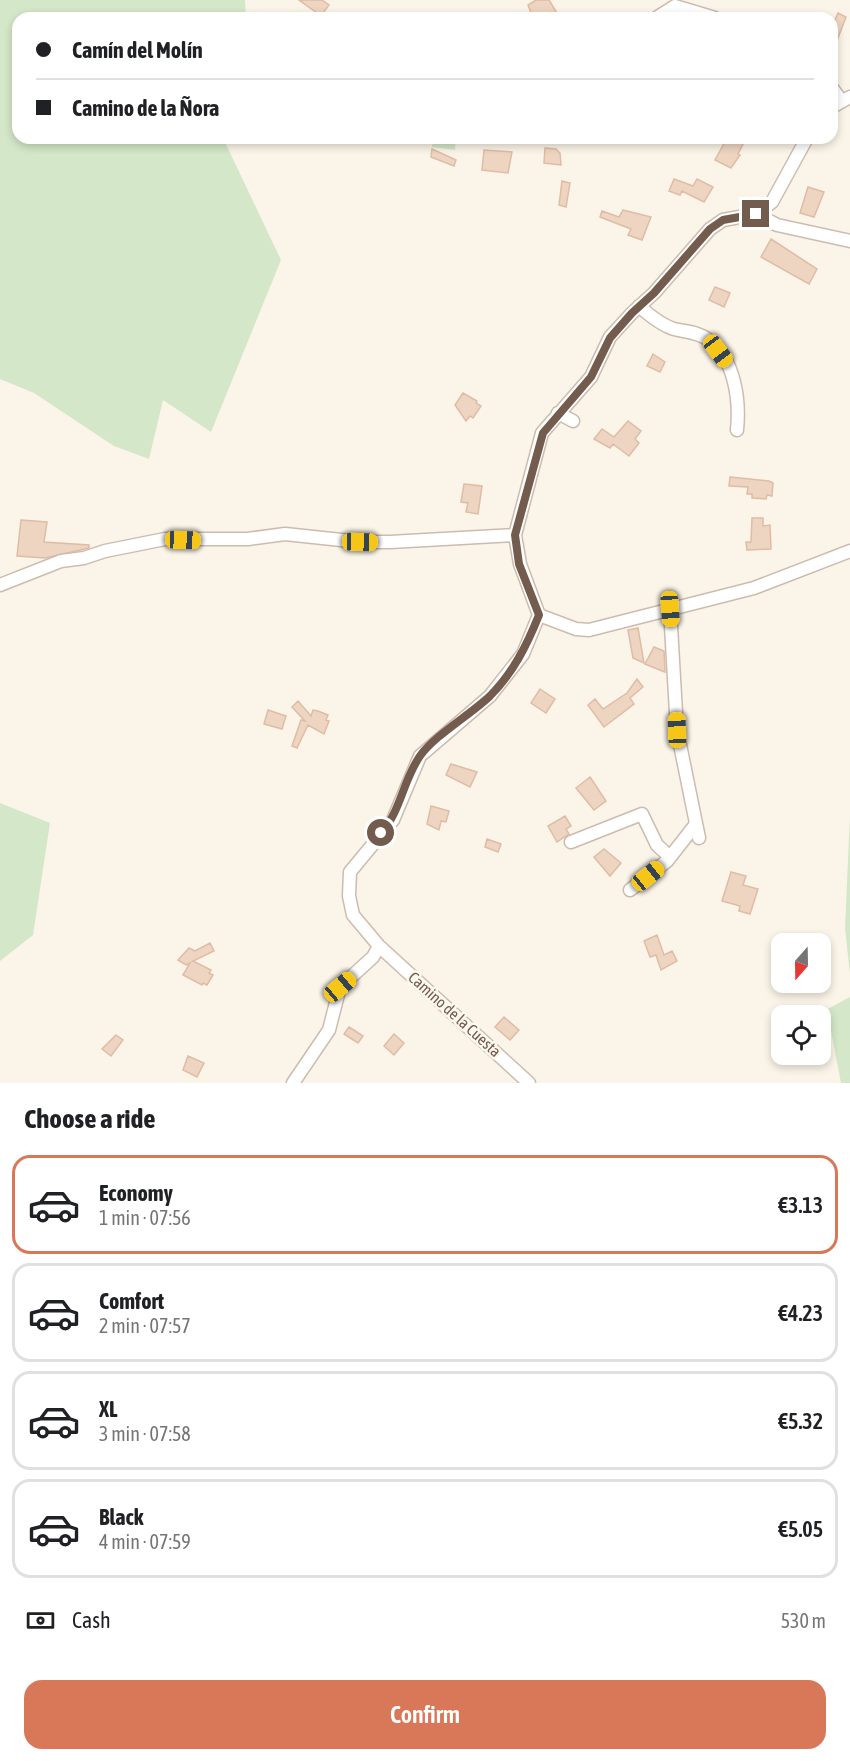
<!DOCTYPE html>
<html lang="en">
<head>
<meta charset="utf-8">
<style>
	body { margin:0; font-family:"Asap Condensed",sans-serif; background:#f2f2f2; color:#202124; height:100vh; display:flex; flex-direction:column; font-size:22px; white-space:nowrap }
	* { box-sizing:border-box; margin:0 }
	p { font-size:20px; color:#757577 }
	.icon { flex:none; width:33px; height:33px; fill:none; stroke:currentColor; stroke-width:2; stroke-linecap:round; stroke-linejoin:round }
	.map { position:relative; height:1083px; overflow:hidden }
	.details { display:flex; flex-direction:column; background:#fff; flex:1 }
	.details>* { flex:none }
	.banner { position:absolute; left:12px; top:12px; width:826px; height:132px; border-radius:18px; box-shadow:0 3px 9px #0003; display:grid; align-content:center; height:132px; padding:0 24px; background:#fff }
	.needle { width:39px; rotate:200deg }
	.buttons { position:absolute; left:771px; top:933px; display:grid; gap:12px }
	.buttons a { display:grid; place-items:center; width:60px; height:60px; border-radius:12px; background:#fff; box-shadow:0 3px 9px #0003; font-size:30px }
	.end { position:absolute; width:27px; height:27px; margin:-14px; border:8px solid #735c4e; background:#fff; box-shadow:0 0 0 3px #fff }
	.from { border-radius:50% }
	.car { position:absolute; width:18px; height:36px; margin:-18px -9px; border-radius:8px; box-shadow:0 0 4px 2px #0007; background:linear-gradient(#f5c518 24%,#345 0 40%,#f5c518 0 76%,#345 0 86%,#f5c518 0) }
	.banner b { display:flex; align-items:center; gap:21px; height:57px; font-size:22px }
	.banner b+b { border-top:2px solid #e0e0e0 }
	.banner i { width:15px; height:15px; background:#202124 }
	ul { padding:0; list-style:none }
	li { display:flex; align-items:center; gap:18px; height:99px; margin:0 12px 9px; padding:0 12px; border:3px solid #e0e0e0; border-radius:18px }
	li div { flex:1 }
	li b { display:block; font-size:22px }
	li em { font-style:normal; font-weight:600 }
	li.on { border-color:#d97859 }
	li>.icon { width:54px; height:54px; stroke-width:1.5 }
	h2 { padding:0 24px; font-size:27px; line-height:72px }
	.pay { display:flex; align-items:center; gap:15px; height:66px; padding:0 24px; font-size:22px }
	.pay p { margin-inline-start:auto }
	.primary-button { display:flex; gap:12px; margin-top:auto; padding:12px 24px }
	.primary-button a { flex:1; height:69px; border-radius:18px; background:#d97859; color:#fff; font-size:24px; font-weight:600; line-height:69px; text-align:center }
	.map>svg:first-child { display:block }
	.green { fill:#d4e7c8 }
	.building { fill:#eed5c2; stroke:#dfbca4; stroke-width:1.5 }
	.lines { fill:none; stroke-linecap:round; stroke-linejoin:round }
	.minor-casing { stroke:#ccbcaf; stroke-width:15 }
	.minor { stroke:#fff; stroke-width:12 }
	.route { stroke:#735c4e; stroke-width:8 }
	.labels { text-anchor:middle; stroke-width:5; stroke-linejoin:round; paint-order:stroke }
	.street-label { font-size:16px; fill:#735c4e; stroke:#fef8ef }
</style>
</head>
<body>
<div class="map">
<svg width="850" height="1083" viewBox="0 0 850 1083">
	<rect width="100%" height="100%" fill="#fbf4e8"/>
	<path class="green" d="M0 0H245L246 18H18V138H223L281 260 211 432 163 400 149 459 114 446 34 393 0 379Z
		M433 138H456L455 150 432 147Z
		M0 803 50 823 33 935 0 961Z
		M850 816V974L845 928Z
		M850 997V1083H841L831 1031 823 1021 824 1011Z"/>
	<path class="building" d="M299 0H322L329 5 321 16Z
		M536 0H549L560 18H533L528 5Z
		M838 13 846 17 833 51 832 27Z
		M727 138H746L738 154 740 155 731 168 715 160Z
		M545 148 556 149 560 153 561 165 544 163Z
		M432 149 456 160 454 166 431 157Z
		M484 150 512 152 508 173 482 170Z
		M674 179 693 186 697 179 713 187 704 202 682 191 680 195 669 191Z
		M562 181 570 183 566 207 559 205Z
		M808 187 824 192 814 217 800 213Z
		M623 210 651 217 642 240 628 235 631 229 600 217 602 211 619 217Z
		M771 239 817 269 809 284 761 257Z
		M715 287 730 293 724 307 709 300Z
		M653 354 665 362 660 372 647 366Z
		M463 393 477 401 476 403 481 406 473 418 470 416 466 421 455 405Z
		M628 421 641 431 635 439 639 443 629 456 613 444 610 448 594 439 602 429 614 437Z
		M730 477 769 481 773 483 772 496 767 495 766 499 752 498V494H747L748 487 729 486Z
		M464 484 482 486 478 514 466 512 468 503 461 502Z
		M752 518H763V526L770 525 771 549 747 550 746 542H751Z
		M21 520 47 522 44 542 89 545V548L45 558 17 556Z
		M638 628 644 663 633 658 628 630Z
		M654 647 664 651 665 672 645 664Z
		M637 679 643 687 630 698 634 704 604 727 588 705 595 699 603 709 627 693Z
		M540 689 555 699 546 713 531 703Z
		M298 701 311 716 313 710 318 711 328 715 326 720 329 721 324 734 308 725 297 748 292 746 301 720 305 721 292 707Z
		M268 710 286 716 282 729 264 724Z
		M451 764 477 772 470 787 446 775Z
		M590 777 606 801 594 810 576 788Z
		M431 806 449 811 446 822 441 821 439 830 427 824Z
		M565 816 571 826 566 829 569 834 557 842 548 826Z
		M487 839 501 844 498 852 485 847Z
		M604 849 621 863 610 876 594 857Z
		M731 872 746 876 743 885 758 889 750 914 739 911 740 906 722 901Z
		M657 935 664 955 672 951 677 961 661 970 656 955 650 957 644 941Z
		M210 943 214 951 193 961 211 970 209 973 213 975 207 985 203 983 202 985 183 975 190 963 186 965 178 960 189 948 195 951Z
		M504 1017 519 1030 510 1040 495 1027Z
		M349 1027 363 1036 358 1043 344 1034Z
		M394 1034 404 1043 394 1055 384 1046Z
		M116 1035 123 1040 111 1056 102 1049Z
		M188 1056 204 1063 197 1077 183 1070Z"/>
	<g class="lines">
		<g class="minor-casing">
			<path id="minor" d="M656 18 675 6 715 18
				M832 88 841 100
				M832 107 850 97
				M756 214 777 225 850 241
				M639 306C649 315 661 325 674 329 686 332 699 332 709 340 735 360 740 400 737 430
				M558 413 573 421
				M0 585 61 561 84 558 105 551 165 539H248L285 534 360 542H390L515 535
				M670 609 677 730 699 838
				M539 615 576 629 589 630 754 588 850 551
				M571 842 642 814 657 845 670 857
				M630 890 667 861 696 824
				M379 946 529 1083
				M293 1083 329 1030 340 987 373 957 379 946 353 915 349 896 350 872 393 820 420 756 490 696 523 654 539 615 520 564 515 535 542 433 591 377 610 337 632 313 654 293 710 229 723 220 756 214 772 202 807 138"/>
		</g>
		<use href="#minor" class="minor"/>
	</g>
	<g class="lines">
		<path class="route" d="M381 833C401 811 403 780 420 756 435 735 470 715 490 696 513 673 527 645 539 615L519 564 515 535 543 433 591 377 610 338 632 313 654 293 710 229 723 220 756 214"/>
	</g>
	<g class="labels">
		<g class="street-label">
			<text transform="translate(455 1014) rotate(42)" y="6">Camino de la Cuesta</text>
		</g>
	</g>
</svg>
<div class="buttons">
<a><svg class="needle" viewBox="-14 -14 28 28"><path d="M0-13l5 13h-10z" fill="#e53935"/><path d="M0 13l5-13h-10z" fill="#757577"/></svg></a>
<a><svg class="icon" aria-label="locate" viewBox="0 0 24 24"><circle cx="12" cy="12" r="6"/><path d="M12 2v4M12 18v4M2 12h4M18 12h4"/></svg></a>
</div>
<i class="end from" style="left:381px;top:833px"></i>
<i class="end" style="left:756px;top:214px"></i>
<i class="car" style="left:718px;top:351px;rotate:143deg"></i>
<i class="car" style="left:183px;top:540px;rotate:92deg"></i>
<i class="car" style="left:360px;top:542px;rotate:91deg"></i>
<i class="car" style="left:670px;top:609px;rotate:176deg"></i>
<i class="car" style="left:677px;top:730px;rotate:358deg"></i>
<i class="car" style="left:648px;top:876px;rotate:51deg"></i>
<i class="car" style="left:340px;top:987px;rotate:50deg"></i>
<div class="banner">
<b><i class="from"></i>Camín del Molín</b>
<b><i></i>Camino de la Ñora</b>
</div>
</div>
<section class="details">
<h2>Choose a ride</h2>
<ul>
<li class="on"><svg class="icon" aria-label="car" viewBox="0 0 24 24"><path d="M5 17H2v-5l4-1 3-4h7l3 4 3 1v5h-3M9 17h6M6 11h13"/><circle cx="7" cy="17" r="2"/><circle cx="17" cy="17" r="2"/></svg><div><b>Economy</b><p>1 min · 07:56</p></div><em>€3.13</em></li>
<li><svg class="icon" aria-label="car" viewBox="0 0 24 24"><path d="M5 17H2v-5l4-1 3-4h7l3 4 3 1v5h-3M9 17h6M6 11h13"/><circle cx="7" cy="17" r="2"/><circle cx="17" cy="17" r="2"/></svg><div><b>Comfort</b><p>2 min · 07:57</p></div><em>€4.23</em></li>
<li><svg class="icon" aria-label="car" viewBox="0 0 24 24"><path d="M5 17H2v-5l4-1 3-4h7l3 4 3 1v5h-3M9 17h6M6 11h13"/><circle cx="7" cy="17" r="2"/><circle cx="17" cy="17" r="2"/></svg><div><b>XL</b><p>3 min · 07:58</p></div><em>€5.32</em></li>
<li><svg class="icon" aria-label="car" viewBox="0 0 24 24"><path d="M5 17H2v-5l4-1 3-4h7l3 4 3 1v5h-3M9 17h6M6 11h13"/><circle cx="7" cy="17" r="2"/><circle cx="17" cy="17" r="2"/></svg><div><b>Black</b><p>4 min · 07:59</p></div><em>€5.05</em></li>
</ul>
<div class="pay"><svg class="icon" aria-label="cash" viewBox="0 0 24 24"><path d="M3 7h18v10H3z"/><circle cx="12" cy="12" r="2"/></svg>Cash<p>530 m</p></div>
<div class="primary-button"><a>Confirm</a></div>
</section>
</body>
</html>
